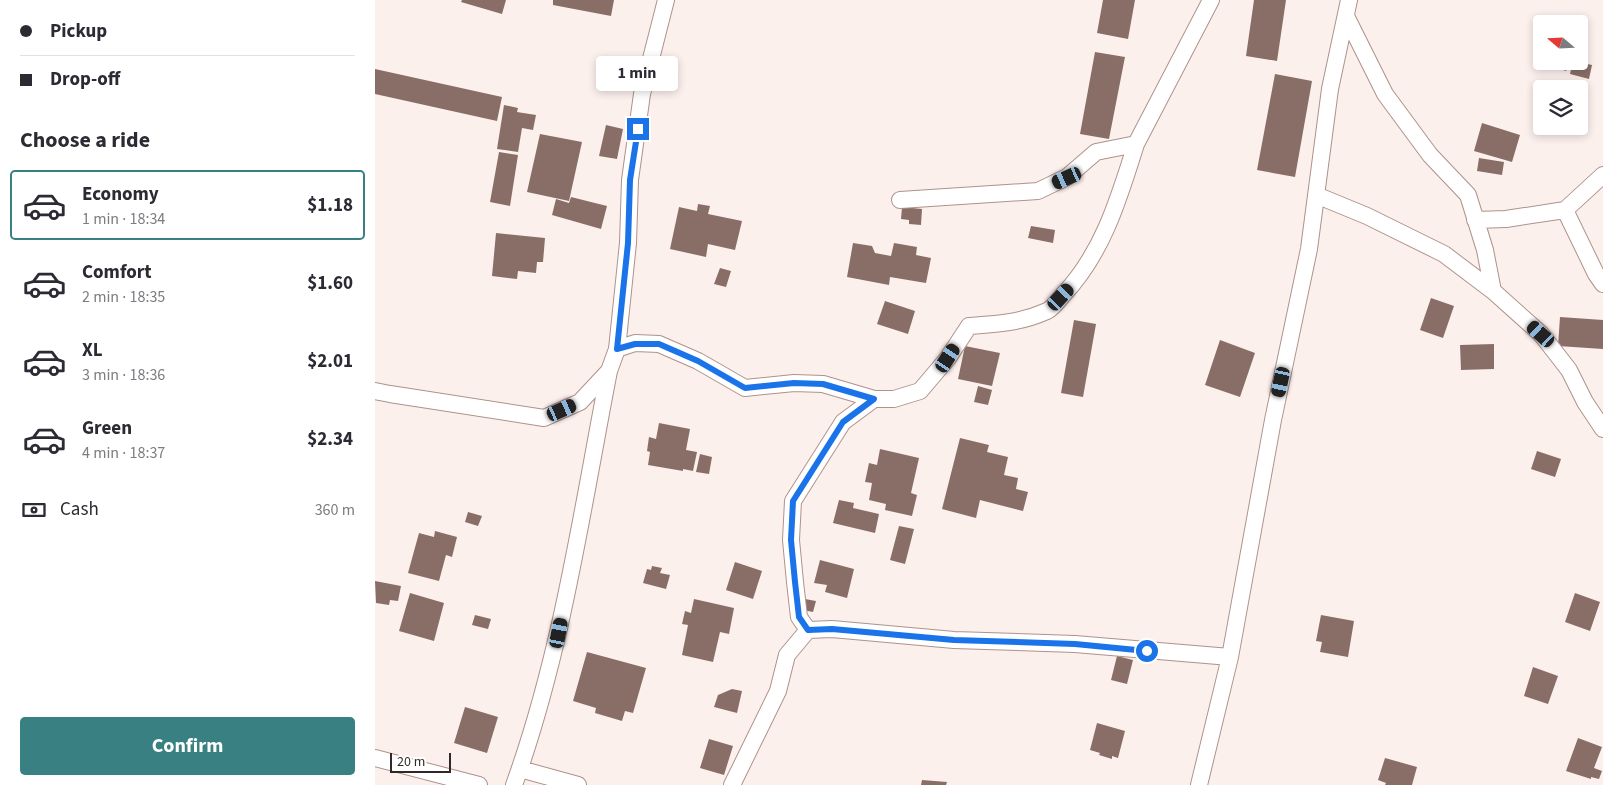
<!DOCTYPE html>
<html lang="en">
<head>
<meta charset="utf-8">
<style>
	body { margin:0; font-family:"Source Sans 3",sans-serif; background:#f7f7f7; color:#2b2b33; height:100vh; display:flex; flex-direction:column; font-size:19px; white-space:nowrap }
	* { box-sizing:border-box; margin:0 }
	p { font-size:16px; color:#7c7c81 }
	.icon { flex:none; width:28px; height:28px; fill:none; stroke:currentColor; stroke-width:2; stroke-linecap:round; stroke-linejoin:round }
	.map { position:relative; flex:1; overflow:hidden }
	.panel { display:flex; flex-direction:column; background:#fff; width:375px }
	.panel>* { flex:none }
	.guide { display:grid; align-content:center; height:110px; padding:0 20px; background:#fff }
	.needle { width:32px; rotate:289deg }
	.tools { position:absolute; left:1158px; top:15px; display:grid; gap:10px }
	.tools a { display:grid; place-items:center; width:55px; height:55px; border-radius:5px; background:#fff; box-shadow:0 2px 8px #0003; font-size:25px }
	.scale { position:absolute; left:15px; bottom:12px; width:61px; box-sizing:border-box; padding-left:5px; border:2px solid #322724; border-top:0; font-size:14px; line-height:18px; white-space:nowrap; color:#322724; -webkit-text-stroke:4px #fff; paint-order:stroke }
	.end { position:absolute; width:22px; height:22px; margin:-11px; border:6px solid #1a73e8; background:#fff; box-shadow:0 0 0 2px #fff }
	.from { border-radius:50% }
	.bubble { position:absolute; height:35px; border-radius:5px; background:#fff; box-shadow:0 2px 8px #0003; font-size:16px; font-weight:700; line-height:35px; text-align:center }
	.car { position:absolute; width:15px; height:30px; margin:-15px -8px; border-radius:6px; box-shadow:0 0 4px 1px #0007; background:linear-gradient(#222 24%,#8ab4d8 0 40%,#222 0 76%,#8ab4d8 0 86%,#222 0) }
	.guide b { display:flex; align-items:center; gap:18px; height:48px; font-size:19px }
	.guide b+b { border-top:1px solid #e1e1e2 }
	.guide i { width:12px; height:12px; background:#2b2b33 }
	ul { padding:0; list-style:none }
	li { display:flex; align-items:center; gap:15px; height:70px; margin:0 10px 8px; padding:0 10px; border:2px solid transparent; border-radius:5px }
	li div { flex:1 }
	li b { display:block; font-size:19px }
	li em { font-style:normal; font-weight:700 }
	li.on { border-color:#388081 }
	li>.icon { width:45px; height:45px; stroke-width:1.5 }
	h2 { padding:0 20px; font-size:22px; line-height:60px }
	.pay { display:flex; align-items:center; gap:12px; height:55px; padding:0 20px; font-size:19px }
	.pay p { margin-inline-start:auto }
	.action { display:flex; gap:10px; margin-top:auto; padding:10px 20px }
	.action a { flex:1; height:58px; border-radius:5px; background:#388081; color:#fff; font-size:20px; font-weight:700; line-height:58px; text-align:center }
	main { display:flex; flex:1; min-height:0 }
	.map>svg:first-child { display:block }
	.building { fill:#896e68 }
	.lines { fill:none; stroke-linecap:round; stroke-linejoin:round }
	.street-casing { stroke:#ae928b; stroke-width:18 }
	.street { stroke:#fff; stroke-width:16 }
	.route { stroke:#1a73e8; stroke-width:6 }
</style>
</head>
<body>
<main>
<section class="panel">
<div class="guide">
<b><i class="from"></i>Pickup</b>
<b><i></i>Drop-off</b>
</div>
<h2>Choose a ride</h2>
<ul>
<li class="on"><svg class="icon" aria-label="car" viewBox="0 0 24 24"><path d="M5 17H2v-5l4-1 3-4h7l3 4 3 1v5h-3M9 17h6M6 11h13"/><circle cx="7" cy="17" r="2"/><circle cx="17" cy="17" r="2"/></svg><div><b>Economy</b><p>1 min · 18:34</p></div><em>$1.18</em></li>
<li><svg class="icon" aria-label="car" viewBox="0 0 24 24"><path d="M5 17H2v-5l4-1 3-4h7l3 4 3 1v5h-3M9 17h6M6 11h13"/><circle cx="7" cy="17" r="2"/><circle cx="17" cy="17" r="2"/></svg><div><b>Comfort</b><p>2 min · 18:35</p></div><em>$1.60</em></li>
<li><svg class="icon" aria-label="car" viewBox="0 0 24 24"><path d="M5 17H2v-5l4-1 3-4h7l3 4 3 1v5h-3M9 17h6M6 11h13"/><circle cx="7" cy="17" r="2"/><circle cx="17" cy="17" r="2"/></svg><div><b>XL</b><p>3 min · 18:36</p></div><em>$2.01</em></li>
<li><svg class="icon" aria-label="car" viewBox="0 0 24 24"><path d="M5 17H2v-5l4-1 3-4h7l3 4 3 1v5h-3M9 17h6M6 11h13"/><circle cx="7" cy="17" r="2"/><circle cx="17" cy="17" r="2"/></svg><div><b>Green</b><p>4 min · 18:37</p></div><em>$2.34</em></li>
</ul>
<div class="pay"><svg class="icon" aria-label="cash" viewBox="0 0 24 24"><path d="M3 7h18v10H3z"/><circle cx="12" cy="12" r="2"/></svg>Cash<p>360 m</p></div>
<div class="action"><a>Confirm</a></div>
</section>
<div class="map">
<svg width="1228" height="785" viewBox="0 0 1228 785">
	<rect width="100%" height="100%" fill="#fcf0ed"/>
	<path class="building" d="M87 0H131L127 14 86 2Z
		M178 0H239L236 16 178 5Z
		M728 0H760L753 39 722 33Z
		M879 0H911L902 61 871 56Z
		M720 52 750 57 734 139 705 134Z
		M1172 61H1195L1191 71 1171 64Z
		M1198 61 1217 65 1214 79 1195 74Z
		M0 69 127 97 122 121 0 94Z
		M900 74 937 81 920 177 882 170Z
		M129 105 143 108 142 112 161 115 158 130 147 128 143 152 122 149Z
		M1107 123 1145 135 1137 162 1099 151Z
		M231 125 248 129 242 159 224 156Z
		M165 134 207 142 194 201 152 192Z
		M124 152 143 155 135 206 115 202Z
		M1104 158 1129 162 1127 175 1102 171Z
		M196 197 232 206 226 229 177 215 181 199 194 203Z
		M323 204 335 206 333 214 367 221 360 250 333 244 331 257 295 249 304 207 322 211Z
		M527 207 547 209 546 225 534 224V220L526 219Z
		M656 226 680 230 678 243 653 238Z
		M121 233 170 238 168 262H162L161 273 143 271 142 279 117 276Z
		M478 243 497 246 500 253 516 256 519 243 542 247 541 255 556 258 551 283 515 277 514 285 472 277Z
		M345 268 356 271 351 287 339 284Z
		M1056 298 1079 306 1068 338 1045 330Z
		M510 301 540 311 533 334 502 324Z
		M1185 317 1228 320V349L1183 346Z
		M699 320 721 324 708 397 686 393Z
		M845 340 880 353 865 397 830 385Z
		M1119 344V369L1086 370 1085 345Z
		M590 346 625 353 617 386 583 379Z
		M603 386 617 390 613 405 599 402Z
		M284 423 315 429 311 450 322 452 318 471 308 469V471L273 465 275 452 272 451 274 437 281 439Z
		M585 438 614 445 612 452 633 457 629 475 643 478 641 489 653 492 648 511 605 500 601 518 567 509Z
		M505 449 544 458 536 493 542 495 537 516 510 510 511 504 494 500 497 483 490 482 494 463 502 465Z
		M1162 451 1186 459 1180 477 1156 469Z
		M325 454 337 457 334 474 321 472Z
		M464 500 479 503 478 508 504 514 500 533 458 523Z
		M93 512 107 516 103 526 90 522Z
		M524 526 539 529 530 564 515 560Z
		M60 531 82 537 77 557 71 555 64 581 33 573 44 533 59 537Z
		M445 560 479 569 472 598 450 592 452 585 439 583Z
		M360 562 387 571 378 599 351 590Z
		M277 566 287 568 285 573 295 575 291 589 268 583 272 569 276 570Z
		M0 581 26 586 23 601 15 600 14 605 1 603Z
		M35 593 69 603 59 641 24 631Z
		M1200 593 1225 602 1215 631 1190 622Z
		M319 599 359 608 354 634 345 632 338 662 307 655 313 625 307 624 310 611 316 613Z
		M430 599 441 601 438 612 428 610Z
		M100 615 116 619 113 629 97 625Z
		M946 615 979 621 973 657 945 652 947 642 941 641Z
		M212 652 271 668 258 713 250 711 247 721 220 713 221 708 198 701Z
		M742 656 758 660 752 684 736 680Z
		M1158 667 1183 676 1173 704 1149 696Z
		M357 689 367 691 362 713 339 707 343 695Z
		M90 707 123 717 112 753 79 743Z
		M722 723 750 731 743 758 737 756V759L724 755 725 753 715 750Z
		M1203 738 1227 747 1219 768 1227 771 1224 779 1216 777V779L1191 771Z
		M334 739 358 746 349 775 325 768Z
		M1010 758 1042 767 1037 785H1010L1011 783 1003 780Z
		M547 780 572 782 571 785H546Z"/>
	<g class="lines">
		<g class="street-casing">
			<path id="street" d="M971 16 1010 94 1055 155 1093 195 1110 250 1118 291
				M941 195 992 216 1069 254 1118 291 1166 334 1194 370 1210 402 1228 429
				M525 200 663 191 692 177 721 152 761 144 836 0
				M1190 210 1221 274 1228 284
				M1100 220 1131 219 1190 210 1228 175
				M242 349 260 343 284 344 323 361 370 388 419 383 448 384 499 399H519L545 391 573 358 594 326C623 324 645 323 672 311 678 308 684 300 688 295 728 253 744 198 761 144
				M0 391 15 394 169 418 205 402 234 371
				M433 630 424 617 420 582 416 540 418 501 468 422 499 399
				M0 758 104 785
				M145 769 203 785
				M139 785C187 652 207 510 234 371L242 349 253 243 255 180 267 94 291 0
				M357 785 403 691 412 655 433 630 457 629 579 640 700 644 855 657
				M824 785 855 657 898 420 934 249 955 89 974 0"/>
		</g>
		<use href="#street" class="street"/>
	</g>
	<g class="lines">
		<path class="route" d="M263 129 255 180 253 243 242 349 260 344H284L323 361 370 388 419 383 448 384 499 399 468 422 418 501 416 540 420 582 424 617 433 630 457 629 579 640 700 644 772 651"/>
	</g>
</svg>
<div class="tools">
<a><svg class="needle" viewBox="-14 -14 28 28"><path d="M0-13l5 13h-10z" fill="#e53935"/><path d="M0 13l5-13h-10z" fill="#7c7c81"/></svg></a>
<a><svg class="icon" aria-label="layers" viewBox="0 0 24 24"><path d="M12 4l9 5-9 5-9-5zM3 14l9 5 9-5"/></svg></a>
</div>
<div class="scale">20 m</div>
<i class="end from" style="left:772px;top:651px"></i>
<i class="end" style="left:263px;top:129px"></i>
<div class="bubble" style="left:221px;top:56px;width:82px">1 min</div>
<i class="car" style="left:692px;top:178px;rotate:246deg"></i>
<i class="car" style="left:686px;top:297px;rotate:43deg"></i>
<i class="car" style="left:1166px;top:334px;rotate:312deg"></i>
<i class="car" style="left:573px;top:358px;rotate:33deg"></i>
<i class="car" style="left:906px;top:382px;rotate:192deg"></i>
<i class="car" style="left:187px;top:410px;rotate:66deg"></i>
<i class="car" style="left:184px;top:633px;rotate:11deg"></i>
</div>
</main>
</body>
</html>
